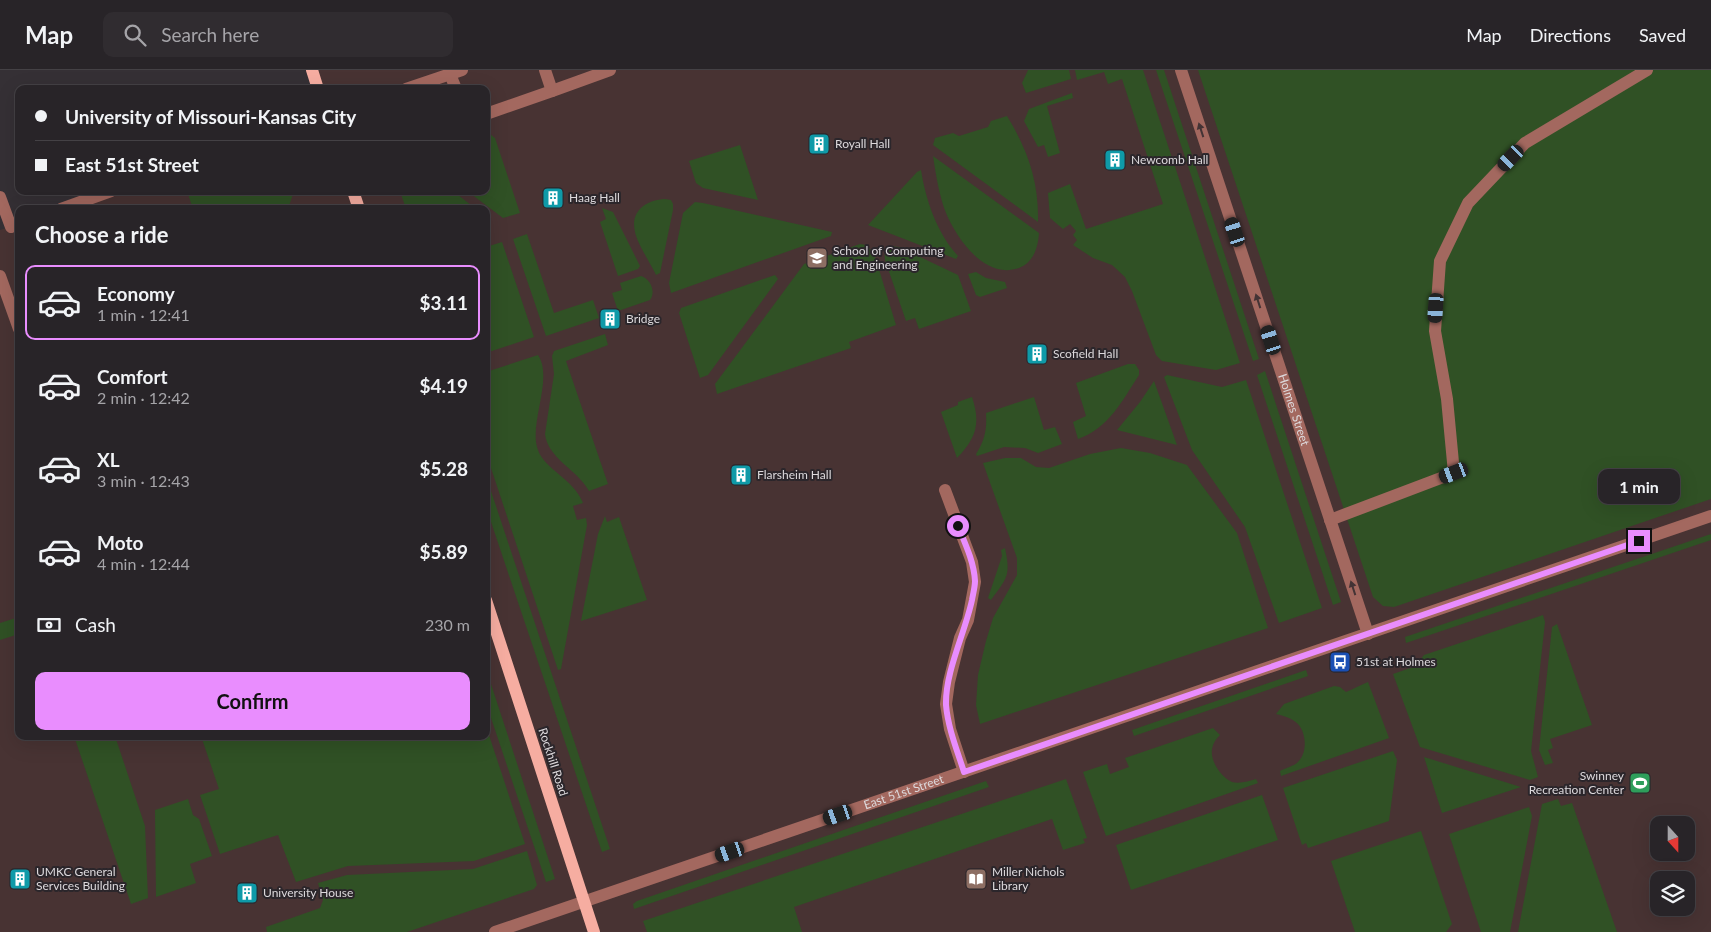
<!DOCTYPE html>
<html lang="en">
<head>
<meta charset="utf-8">
<style>
	body { margin:0; font-family:Lato,sans-serif; background:#302c30; color:#f1f3f6; height:100vh; display:flex; flex-direction:column; font-size:19px; white-space:nowrap }
	* { box-sizing:border-box; margin:0 }
	p { font-size:16px; color:#a5a4a8 }
	.icon { flex:none; width:28px; height:28px; fill:none; stroke:currentColor; stroke-width:2; stroke-linecap:round; stroke-linejoin:round }
	.map { position:relative; flex:1; overflow:hidden }
	.panel { position:absolute; left:15px; top:135px; width:475px; height:535px; display:flex; flex-direction:column; background:#282428; border-radius:10px; box-shadow:0 5px 20px #0002,0 0 0 1px #444145 }
	.panel>* { flex:none }
	.banner { position:absolute; left:15px; top:15px; width:475px; height:110px; border-radius:10px; box-shadow:0 5px 20px #0002,0 0 0 1px #444145; display:grid; align-content:center; height:110px; padding:0 20px; background:#282428 }
	.needle { width:32px; rotate:159deg }
	.buttons { position:absolute; left:1650px; top:746px; display:grid; gap:10px }
	.buttons a { display:grid; place-items:center; width:45px; height:45px; border-radius:10px; background:#282428; box-shadow:0 5px 20px #0002,0 0 0 1px #444145; font-size:25px }
	.end { position:absolute; width:22px; height:22px; margin:-11px; border:6px solid #e98dfe; background:#111; box-shadow:0 0 0 2px #111 }
	.from { border-radius:50% }
	.bubble { position:absolute; height:35px; border-radius:10px; background:#282428; box-shadow:0 5px 20px #0002,0 0 0 1px #444145; font-size:16px; font-weight:700; line-height:35px; text-align:center }
	.car { position:absolute; width:15px; height:30px; margin:-15px -8px; border-radius:6px; box-shadow:0 0 4px 1px #0007; background:linear-gradient(#222 24%,#8ab4d8 0 40%,#222 0 76%,#8ab4d8 0 86%,#222 0) }
	.banner b { display:flex; align-items:center; gap:18px; height:48px; font-size:19px }
	.banner b+b { border-top:1px solid #444145 }
	.banner i { width:12px; height:12px; background:#f1f3f6 }
	ul { padding:0; list-style:none }
	li { display:flex; align-items:center; gap:15px; height:75px; margin:0 10px 8px; padding:0 10px; border:2px solid transparent; border-radius:10px }
	li div { flex:1 }
	li b { display:block; font-size:19px }
	li em { font-style:normal; font-weight:700 }
	li.current { border-color:#e98dfe }
	li>.icon { width:45px; height:45px; stroke-width:1.5 }
	h2 { padding:0 20px; font-size:22px; line-height:60px }
	.pay { display:flex; align-items:center; gap:12px; height:55px; padding:0 20px; font-size:19px }
	.pay p { margin-inline-start:auto }
	.action { display:flex; gap:10px; margin-top:auto; padding:10px 20px }
	.action a { flex:1; height:58px; border-radius:10px; background:#e98dfe; color:#111; font-size:20px; font-weight:700; line-height:58px; text-align:center }
	header { display:flex; align-items:center; gap:30px; box-sizing:border-box; height:70px; padding:0 25px; background:#282428; border-bottom:1px solid #444145 }
	header strong { font-size:24px }
	nav { display:flex; gap:28px; margin-inline-start:auto; font-size:18px }
	.search { width:350px; height:45px; background:#302c30; display:flex; align-items:center; gap:12px; box-sizing:border-box; padding:0 18px; border-radius:10px; color:#a5a4a8; font-size:19px }
	.map>svg:first-child { display:block }
	.education { fill:#483333; fill-rule:evenodd }
	.green { fill:#305125 }
	.lines { fill:none; stroke-linecap:round; stroke-linejoin:round }
	.minor { stroke:#a3685f; stroke-width:12 }
	.major { stroke:#f6ada1; stroke-width:12 }
	.oneway { fill:#433335 }
	.route { stroke:#e98dfe; stroke-width:6 }
	.labels { text-anchor:middle; stroke-width:4; stroke-linejoin:round; paint-order:stroke }
	.poi-label { font-size:12px; fill:#ddd9dc; stroke:#2b262b; text-anchor:start }
	.street-label { font-size:12px; fill:#ddd9dc; stroke:#2b262b }
</style>
</head>
<body>
<header>
<strong>Map</strong>
<div class="search"><svg class="icon" aria-label="search" viewBox="0 0 24 24"><circle cx="10" cy="10" r="6"/><path d="M15 15l6 6"/></svg>Search here</div>
<nav><a>Map</a><a>Directions</a><a>Saved</a></nav>
</header>
<div class="map">
<svg width="1711" height="862" viewBox="0 0 1711 862">
	<rect width="100%" height="100%" fill="#353035"/>
	<path class="education" d="M312 0H1711V862H0V160L19 154V666H486V139H61L111 121H486V19H318ZM1659 755H1686V782H1659ZM1659 810H1686V838H1659Z"/>
	<path class="green" d="M1028 0H1069L1071 9 1026 23 1022 13Z
		M1075 0H1143L1240 293 1216 300 1162 291 1156 285 1132 221 1125 207 1112 195 1093 188 1073 175 1077 170 1073 165 1076 161 1070 154 1063 159 1050 148 1048 123 1070 114 1086 159 1163 134 1122 9 1108 14 1104 2 1077 10Z
		M1156 0H1164L1259 289 1253 291Z
		M1198 0H1711V429L1394 537 1383 536 1373 527Z
		M1072 23 1073 28 1047 36 1060 83 1048 87 1044 75 1038 77 1024 51 1029 39Z
		M1007 46C1028 80 1039 112 1038 152L933 75 935 68 953 63 959 66 988 57 991 51Z
		M486 61 495 68 520 143 503 148 467 121H486Z
		M740 75 758 130 703 118 696 113 689 91Z
		M933 86 1039 163C1038 177 1034 192 1019 198 985 210 957 169 946 143 939 125 936 105 933 86Z
		M921 100C926 131 937 163 958 186L956 189 868 155 917 102Z
		M196 121H294L288 139H193L188 124Z
		M400 121H453L476 139H406Z
		M665 129 671 130 673 134V140L660 203 656 205C651 194 637 173 635 162 630 141 646 130 665 129Z
		M695 132 703 133 832 162 831 166 671 223 669 213 683 143Z
		M602 138 613 142 640 196 638 199 618 206 600 152 606 149Z
		M527 164 554 243 593 230 599 248 546 266 513 169Z
		M502 172 534 267 486 283V177Z
		M860 174 866 175 874 183 896 255 849 272 851 278 717 324 715 314 804 194Z
		M891 176 899 177 958 205 971 241 919 259 915 248 906 251 885 190C884 183 885 180 891 176Z
		M976 202 986 208 1005 212 1007 218 980 227 976 225 968 204Z
		M775 205 778 209 708 305 700 308 679 243 681 238Z
		M641 206C651 209 656 222 650 230L618 241 612 223 622 220 620 213Z
		M605 264 608 275 566 291 608 414 589 421C577 399 548 389 545 364L554 304 552 286 554 281Z
		M538 285C554 309 528 354 538 380 545 400 574 409 583 433L573 436 577 450 586 448 587 455 561 599 558 600 486 383V302Z
		M1128 294H1135L1139 300V305C1122 331 1109 358 1078 369L1073 352 1086 346 1076 313Z
		M1265 301 1341 532 1333 535 1257 305Z
		M1167 305 1222 317 1246 310 1322 538 1279 553 1245 457 1192 380 1164 307Z
		M1154 311 1177 375 1117 360 1140 332Z
		M972 327C981 354 976 368 957 388L941 342 958 335V332Z
		M1034 327 1044 360 1055 357 1062 374 1038 383 1025 378 1004 377 977 386 976 384C985 370 987 359 986 343Z
		M1121 378 1150 383 1187 395 1237 463 1268 558 980 654 976 635 978 605 986 571 993 548 1017 505V488L983 393 1005 388H1021L1036 397 1049 398 1090 384Z
		M486 406 610 779 602 782 486 437Z
		M605 446 607 452 619 447 647 530 581 551 598 464Z
		M1711 464V470L1406 573 1405 567Z
		M1005 478C1011 506 1007 508 991 530L988 528 1002 486 1001 480Z
		M1543 545 1545 552 1531 681 1538 707 1530 710 1420 677 1393 604 1419 595 1420 590 1424 585Z
		M19 547V564L0 570V553Z
		M1557 554 1592 655 1550 669 1553 678 1548 680 1553 693 1545 695 1539 680 1552 557Z
		M486 599 555 809 546 812 486 633Z
		M1306 600 1308 606 1134 666 1132 660Z
		M1368 612 1389 668 1281 706 1280 701C1285 698 1294 696 1298 692 1308 682 1306 663 1298 654 1292 648 1284 646 1276 644L1284 634 1334 616 1340 617 1346 622C1354 619 1360 615 1368 612Z
		M486 656 525 774 474 791 348 796 296 812 278 765 220 784 200 725 219 719 201 666H486Z
		M1213 658 1220 665C1216 669 1213 673 1212 679 1210 691 1221 707 1232 712 1240 714 1249 711 1256 709L1258 713 1106 766 1083 702 1107 694 1110 704 1129 697 1125 688Z
		M74 666H115L145 756 148 828 131 834Z
		M1393 681 1397 690 1389 751 1308 778 1306 773 1302 775 1283 718Z
		M1424 687 1521 717 1442 743Z
		M1066 709 1087 768 1083 769 1085 773 1063 780 1052 749 794 837 802 862H647L643 851Z
		M986 711 989 717 634 839 633 834 637 831Z
		M1262 725 1278 770 1131 820 1116 775Z
		M188 729 193 745 199 749 212 786 190 794 196 813 156 827 155 740Z
		M1558 729 1561 736 1572 733 1617 862H1518L1542 734Z
		M1529 737 1532 746 1510 862H1481L1449 764Z
		M1421 761 1452 854 1446 862H1355L1331 791Z
		M527 781 537 815 534 819 407 862H267L266 857 320 838 323 830 318 813 347 805 473 799Z"/>
	<g class="lines">
		<g class="minor">
			<path id="s1" d="M1181 0 1368 564"/>
			<path d="M450 4 456 19"/>
			<path d="M406 19 462 0"/>
			<path d="M552 21 610 0"/>
			<path d="M486 44 552 21 545 0"/>
			<path d="M0 127 11 157"/>
			<path d="M61 139 111 121"/>
			<path d="M0 206 19 259"/>
			<path d="M945 420 972 492 975 512 968 550 960 568 949 612 946 634 950 659 964 702"/>
			<path d="M1330 450 1454 403 1447 329 1435 261 1440 191 1468 133 1525 73 1647 0"/>
			<path id="s2" d="M495 862 1711 446"/>
		</g>
		<path class="major" d="M312 0 318 19
			M353 121 359 139
			M486 530 594 862"/>
	</g>
	<defs><path id="oneway-solid" d="M-6-.8H1V-3.2L6.5 0L1 3.2V.8H-6Z" transform="scale(1.25)"/></defs>
	<g class="oneway">
		<use href="#oneway-solid" transform="translate(1201 60) rotate(-108)"/>
		<use href="#oneway-solid" transform="translate(1258 231) rotate(-108)"/>
		<use href="#oneway-solid" transform="translate(1353 518) rotate(-108)"/>
	</g>
	<g class="lines">
		<path class="route" d="M958 456C965 473 974 492 975 511 975 517 973 524 972 530 965 563 945 602 946 635 948 658 957 680 964 702L1639 471"/>
	</g>
	<defs>
		<g id="building-square" transform="scale(1.125)"><rect x="-9" y="-9" width="18" height="18" rx="4" fill="#0f9aa8" stroke="#2b262b"/><path d="M-4-6H4V6H1V3H-1V6H-4ZM-2.5-4.3h1.7v1.8h-1.7ZM.8-4.3h1.7v1.8H.8ZM-2.5-1h1.7V.8h-1.7ZM.8-1h1.7V.8H.8Z" fill="#fff"/></g>
		<g id="school-square" transform="scale(1.125)"><rect x="-9" y="-9" width="18" height="18" rx="4" fill="#8d6e63" stroke="#2b262b"/><path d="M0-5L7-2L0 1L-7-2ZM-4 1L0 2.5L4 1V4Q0 6-4 4Z" fill="#fff"/></g>
		<g id="bus-square" transform="scale(1.125)"><rect x="-9" y="-9" width="18" height="18" rx="4" fill="#1a4fb4" stroke="#2b262b"/><path d="M-5-6H5V4H4V6H2V4H-2V6H-4V4H-5ZM-3.5-4V0h7V-4ZM-3.5 1.2v1.5H-2V1.2ZM2 1.2v1.5H3.5V1.2Z" fill="#fff"/></g>
		<g id="stadium-square" transform="scale(1.125)"><rect x="-9" y="-9" width="18" height="18" rx="4" fill="#2e9e5b" stroke="#2b262b"/><path d="M0-5a6.5 5 0 1 0 0 10a6.5 5 0 1 0 0-10ZM-3.5-1.8h7v3.6h-7Z" fill="#fff"/></g>
		<g id="library-square" transform="scale(1.125)"><rect x="-9" y="-9" width="18" height="18" rx="4" fill="#8d6e63" stroke="#2b262b"/><path d="M-6-4Q-3-5.5-.7-3.5V5Q-3 3-6 4ZM6-4Q3-5.5 .7-3.5V5Q3 3 6 4Z" fill="#fff"/></g>
	</defs>
	<g fill-rule="evenodd">
		<use href="#building-square" x="819" y="74"/>
		<use href="#building-square" x="1115" y="90"/>
		<use href="#building-square" x="553" y="128"/>
		<use href="#school-square" x="817" y="188"/>
		<use href="#building-square" x="610" y="249"/>
		<use href="#building-square" x="1037" y="284"/>
		<use href="#building-square" x="741" y="405"/>
		<use href="#bus-square" x="1340" y="592"/>
		<use href="#stadium-square" x="1640" y="713"/>
		<use href="#building-square" x="20" y="809"/>
		<use href="#library-square" x="976" y="809"/>
		<use href="#building-square" x="247" y="823"/>
	</g>
	<g class="labels">
		<g class="poi-label">
			<text x="835" y="78">Royall Hall</text>
			<text x="1131" y="94">Newcomb Hall</text>
			<text x="569" y="132">Haag Hall</text>
			<text x="833" y="185">School of Computing<tspan x="833" dy="14">and Engineering</tspan></text>
			<text x="626" y="253">Bridge</text>
			<text x="1053" y="288">Scofield Hall</text>
			<text x="757" y="409">Flarsheim Hall</text>
			<text x="1356" y="596">51st at Holmes</text>
			<text x="1624" y="710" text-anchor="end">Swinney<tspan x="1624" dy="14">Recreation Center</tspan></text>
			<text x="36" y="806">UMKC General<tspan x="36" dy="14">Services Building</tspan></text>
			<text x="992" y="806">Miller Nichols<tspan x="992" dy="14">Library</tspan></text>
			<text x="263" y="827">University House</text>
		</g>
		<g class="street-label">
			<text dy="4" stroke="none"><textPath href="#s1" startOffset="358">Holmes Street</textPath></text>
			<text transform="translate(553 692) rotate(72)" y="4">Rockhill Road</text>
			<text dy="4" stroke="none"><textPath href="#s2" startOffset="432">East 51st Street</textPath></text>
		</g>
	</g>
</svg>
<div class="buttons">
<a><svg class="needle" viewBox="-14 -14 28 28"><path d="M0-13l5 13h-10z" fill="#e53935"/><path d="M0 13l5-13h-10z" fill="#a5a4a8"/></svg></a>
<a><svg class="icon" aria-label="layers" viewBox="0 0 24 24"><path d="M12 4l9 5-9 5-9-5zM3 14l9 5 9-5"/></svg></a>
</div>
<i class="end from" style="left:958px;top:456px"></i>
<i class="end" style="left:1639px;top:471px"></i>
<div class="bubble" style="left:1598px;top:399px;width:82px">1 min</div>
<i class="car" style="left:1511px;top:88px;rotate:224deg"></i>
<i class="car" style="left:1235px;top:162px;rotate:342deg"></i>
<i class="car" style="left:1436px;top:238px;rotate:184deg"></i>
<i class="car" style="left:1271px;top:270px;rotate:342deg"></i>
<i class="car" style="left:1454px;top:403px;rotate:249deg"></i>
<i class="car" style="left:838px;top:745px;rotate:251deg"></i>
<i class="car" style="left:730px;top:782px;rotate:251deg"></i>
<div class="banner">
<b><i class="from"></i>University of Missouri-Kansas City</b>
<b><i></i>East 51st Street</b>
</div>
<section class="panel">
<h2>Choose a ride</h2>
<ul>
<li class="current"><svg class="icon" aria-label="car" viewBox="0 0 24 24"><path d="M5 17H2v-5l4-1 3-4h7l3 4 3 1v5h-3M9 17h6M6 11h13"/><circle cx="7" cy="17" r="2"/><circle cx="17" cy="17" r="2"/></svg><div><b>Economy</b><p>1 min · 12:41</p></div><em>$3.11</em></li>
<li><svg class="icon" aria-label="car" viewBox="0 0 24 24"><path d="M5 17H2v-5l4-1 3-4h7l3 4 3 1v5h-3M9 17h6M6 11h13"/><circle cx="7" cy="17" r="2"/><circle cx="17" cy="17" r="2"/></svg><div><b>Comfort</b><p>2 min · 12:42</p></div><em>$4.19</em></li>
<li><svg class="icon" aria-label="car" viewBox="0 0 24 24"><path d="M5 17H2v-5l4-1 3-4h7l3 4 3 1v5h-3M9 17h6M6 11h13"/><circle cx="7" cy="17" r="2"/><circle cx="17" cy="17" r="2"/></svg><div><b>XL</b><p>3 min · 12:43</p></div><em>$5.28</em></li>
<li><svg class="icon" aria-label="car" viewBox="0 0 24 24"><path d="M5 17H2v-5l4-1 3-4h7l3 4 3 1v5h-3M9 17h6M6 11h13"/><circle cx="7" cy="17" r="2"/><circle cx="17" cy="17" r="2"/></svg><div><b>Moto</b><p>4 min · 12:44</p></div><em>$5.89</em></li>
</ul>
<div class="pay"><svg class="icon" aria-label="cash" viewBox="0 0 24 24"><path d="M3 7h18v10H3z"/><circle cx="12" cy="12" r="2"/></svg>Cash<p>230 m</p></div>
<div class="action"><a>Confirm</a></div>
</section>
</div>
</body>
</html>
